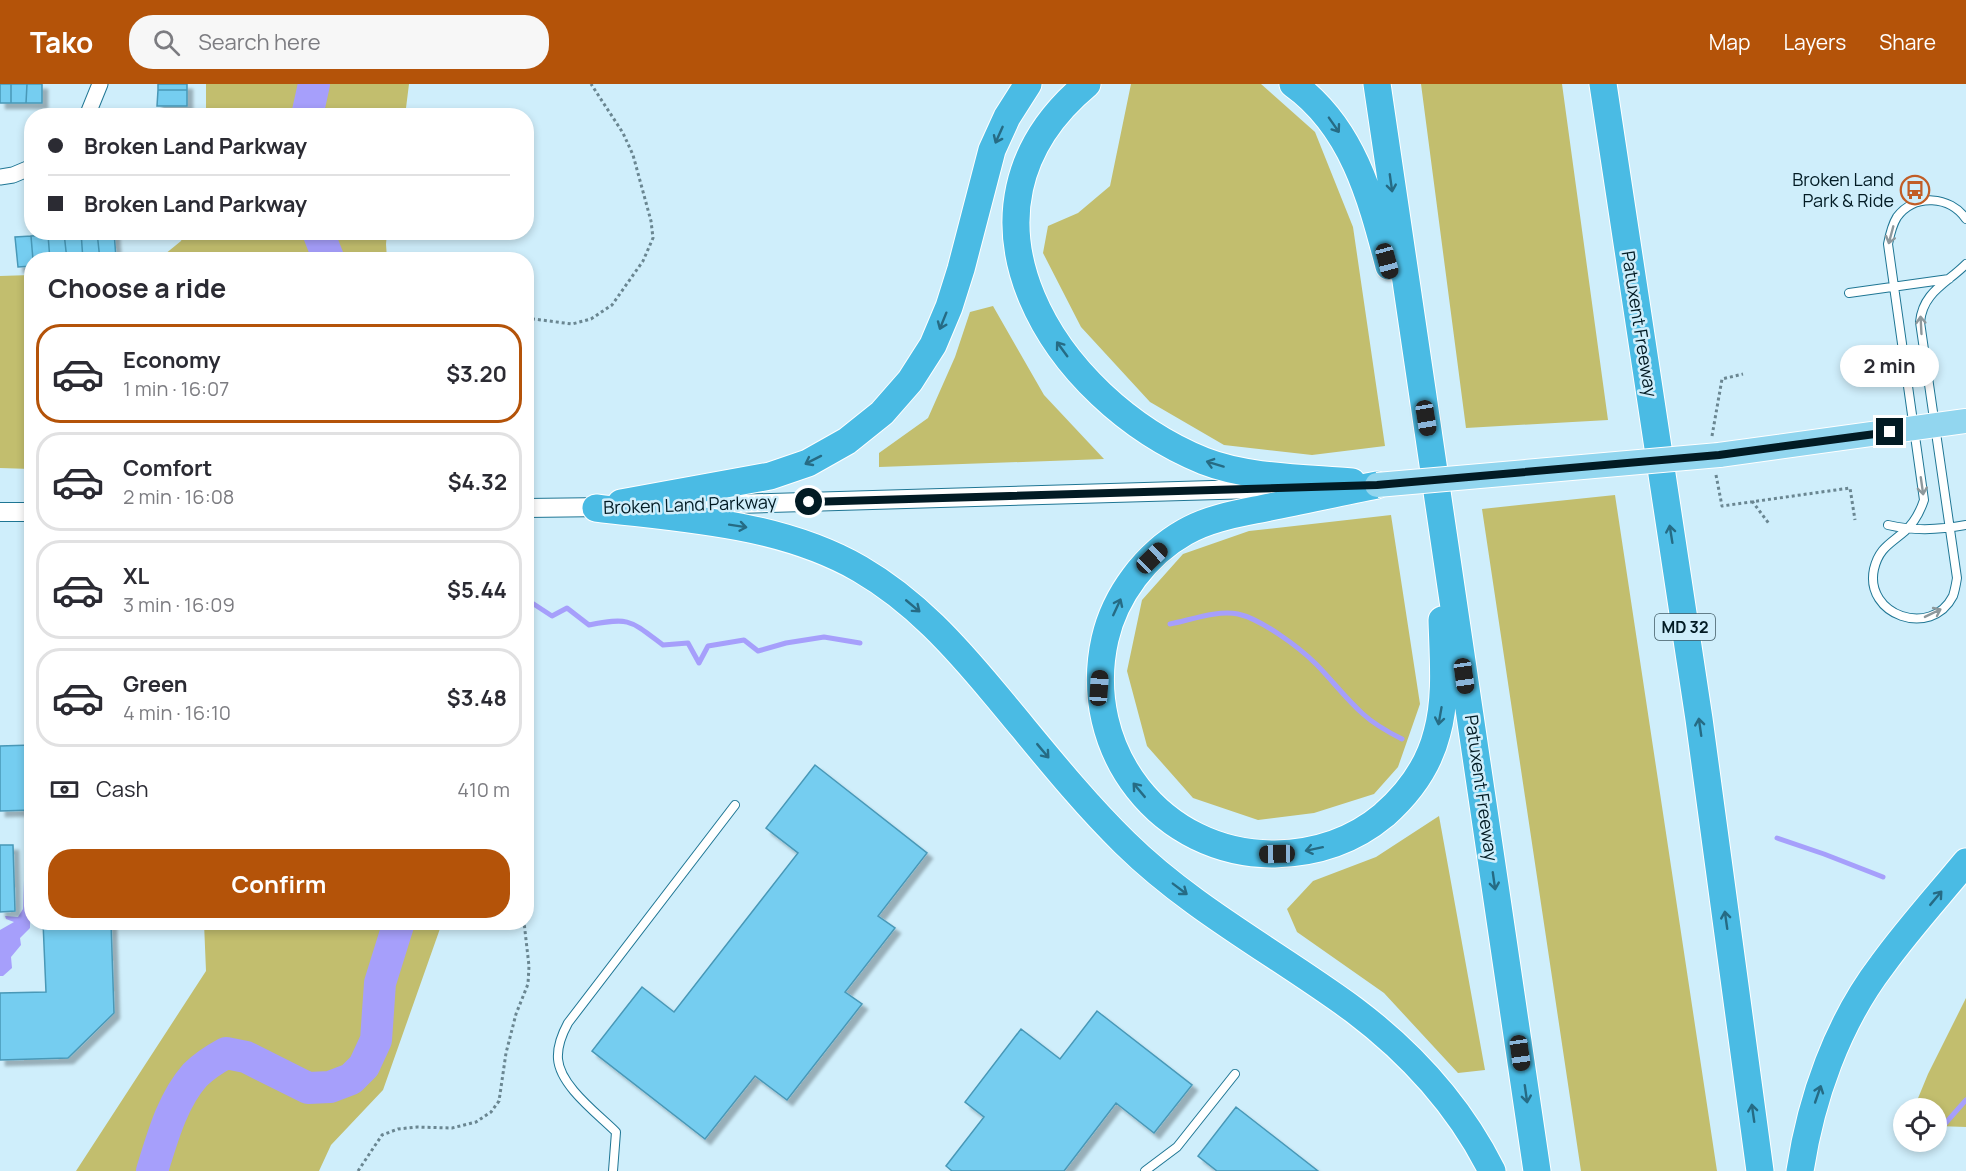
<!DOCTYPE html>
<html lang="en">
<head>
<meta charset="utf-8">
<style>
	body { margin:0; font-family:Manrope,sans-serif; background:#f7f7f7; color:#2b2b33; height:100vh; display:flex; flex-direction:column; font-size:22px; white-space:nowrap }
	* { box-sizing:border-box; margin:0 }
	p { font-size:20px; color:#7c7c81 }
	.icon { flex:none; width:33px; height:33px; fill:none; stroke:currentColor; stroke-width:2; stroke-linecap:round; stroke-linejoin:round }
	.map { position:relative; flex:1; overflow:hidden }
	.panel { position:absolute; left:24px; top:168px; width:510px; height:678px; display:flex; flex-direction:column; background:#fff; border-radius:24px; box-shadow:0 3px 9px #0003 }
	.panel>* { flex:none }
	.banner { position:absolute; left:24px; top:24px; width:510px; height:132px; border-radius:24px; box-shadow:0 3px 9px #0003; display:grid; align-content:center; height:132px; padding:0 24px; background:#fff }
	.tools { position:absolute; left:1893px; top:1014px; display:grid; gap:12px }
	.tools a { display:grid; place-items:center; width:54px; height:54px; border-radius:50%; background:#fff; box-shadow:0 3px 9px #0003; font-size:30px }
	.end { position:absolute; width:27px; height:27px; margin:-14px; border:8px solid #021b24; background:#fff; box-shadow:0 0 0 3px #fff }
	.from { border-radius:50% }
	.bubble { position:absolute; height:42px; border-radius:21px; background:#fff; box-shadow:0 3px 9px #0003; font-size:20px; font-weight:700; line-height:42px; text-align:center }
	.car { position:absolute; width:18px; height:36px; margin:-18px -9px; border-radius:8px; box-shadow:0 0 4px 2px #0007; background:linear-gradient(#222 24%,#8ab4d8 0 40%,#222 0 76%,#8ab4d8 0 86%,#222 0) }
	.banner b { display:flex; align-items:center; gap:21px; height:57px; font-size:22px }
	.banner b+b { border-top:2px solid #e1e1e2 }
	.banner i { width:15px; height:15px; background:#2b2b33 }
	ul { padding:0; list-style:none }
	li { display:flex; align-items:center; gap:18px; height:99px; margin:0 12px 9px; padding:0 12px; border:3px solid #e1e1e2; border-radius:24px }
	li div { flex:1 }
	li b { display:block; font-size:22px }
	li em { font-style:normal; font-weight:700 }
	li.active { border-color:#b45309 }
	li>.icon { width:54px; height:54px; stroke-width:1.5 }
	h2 { padding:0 24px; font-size:27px; line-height:72px }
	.pay { display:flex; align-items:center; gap:15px; height:66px; padding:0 24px; font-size:22px }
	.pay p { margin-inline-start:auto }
	.action { display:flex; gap:12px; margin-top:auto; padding:12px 24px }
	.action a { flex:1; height:69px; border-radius:24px; background:#b45309; color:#fff; font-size:24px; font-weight:700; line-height:69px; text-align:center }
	header { display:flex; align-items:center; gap:36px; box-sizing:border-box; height:84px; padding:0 30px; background:#b45309; color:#fff }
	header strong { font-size:28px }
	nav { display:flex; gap:33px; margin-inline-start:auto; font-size:21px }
	.search { width:420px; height:54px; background:#f7f7f7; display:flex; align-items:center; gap:15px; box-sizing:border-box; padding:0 21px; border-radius:24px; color:#7c7c81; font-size:22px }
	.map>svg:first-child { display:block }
	.green { fill:#c2be6e }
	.water { fill:#a69ffb }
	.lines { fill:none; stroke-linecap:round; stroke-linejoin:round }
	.stream { stroke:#a69ffb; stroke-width:5 }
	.river { stroke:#a69ffb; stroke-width:32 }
	.building { fill:#75cdf0; stroke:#4898b7; stroke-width:1.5; filter:url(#shadow) }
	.service-casing { stroke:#1f7694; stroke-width:10 }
	.minor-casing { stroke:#1f7694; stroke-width:17 }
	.tertiary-casing { stroke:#1f7694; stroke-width:20 }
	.primary-casing { stroke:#fff; stroke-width:26 }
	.motorway-casing { stroke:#fff; stroke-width:29 }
	.path { stroke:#6a8691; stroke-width:3; stroke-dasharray:3 3; stroke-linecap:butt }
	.service { stroke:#fff; stroke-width:8 }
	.minor { stroke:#fff; stroke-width:15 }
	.tertiary { stroke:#fff; stroke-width:18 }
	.primary { stroke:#92d6ef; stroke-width:24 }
	.motorway { stroke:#4abbe4; stroke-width:27 }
	.primary-bridge-casing { stroke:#fff; stroke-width:26; stroke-linecap:butt }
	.primary-bridge { stroke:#92d6ef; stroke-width:24 }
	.oneway { stroke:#266b84 }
	.oneway2 { stroke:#8d989c }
	.route { stroke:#021b24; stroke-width:8 }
	.labels { text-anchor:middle; stroke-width:5; stroke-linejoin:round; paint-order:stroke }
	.shield { fill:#cfeefb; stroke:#405a64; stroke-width:1.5 }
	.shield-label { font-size:16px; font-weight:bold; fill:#021b24 }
	.poi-label { font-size:18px; fill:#021b24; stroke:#cfeefb; text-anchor:end }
	.street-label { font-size:18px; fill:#021b24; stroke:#cfeefb }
</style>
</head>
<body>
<header>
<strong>Tako</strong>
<div class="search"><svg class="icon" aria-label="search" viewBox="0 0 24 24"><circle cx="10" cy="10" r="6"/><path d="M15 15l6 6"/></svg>Search here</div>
<nav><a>Map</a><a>Layers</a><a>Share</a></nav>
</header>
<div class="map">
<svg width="1966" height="1087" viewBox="0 0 1966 1087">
	<defs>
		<filter id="shadow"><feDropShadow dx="5.5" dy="5.5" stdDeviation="1.5" flood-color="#0004"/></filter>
	</defs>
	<rect width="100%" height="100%" fill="#cfeefb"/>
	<path class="green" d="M206 0H409L405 32 206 31Z
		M1131 0H1261L1315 48 1353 143 1385 362 1312 371 1224 361 1150 318 1081 243 1043 169 1048 142 1078 129 1110 102Z
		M1421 0H1562L1608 336 1466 344Z
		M184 149H387L386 160 387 175H159L181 157Z
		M31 191V385L0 384V192Z
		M993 222 1044 311 1104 375 879 383V369L928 334 955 273 970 228Z
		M1615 411 1717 1087H1581L1482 425Z
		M1391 431 1420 620 1398 683 1374 710 1314 729 1258 736 1193 714 1147 662 1127 587 1142 516 1183 470 1249 447Z
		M1439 732 1485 986 1458 989 1384 909 1297 848 1287 825 1313 797 1376 773Z
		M204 839H442L383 1006 331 1061 319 1087H76L206 887Z
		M1966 914V1043L1937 1042 1936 1024H1914L1928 990Z"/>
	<path class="water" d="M31 736 30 844 20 854 21 861 11 873 12 884 3 892H0V846L14 838 6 835 5 832 18 833 23 825 26 739Z"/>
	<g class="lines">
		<path class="stream" d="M526 515 552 532 567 524 589 541C630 533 630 536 663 561L688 559 699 579 708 562 744 556 758 567 786 559 824 553 860 559
			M1170 540C1191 536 1216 526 1238 530 1261 535 1299 563 1316 580 1332 596 1346 615 1363 630 1375 641 1388 648 1402 655
			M1777 754 1824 770 1883 793
			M1936 1050 1966 1016"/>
		<path class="river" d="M307 32 314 0
			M318 148 329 176
			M152 1087C162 1055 172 1017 195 991 204 982 215 975 226 969L246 973 308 1004 330 1003 351 995 364 982 376 956 380 899 399 838"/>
	</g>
	<path class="building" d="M0 0H11V19H0Z
		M11 0H27L26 19H11Z
		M27 0H42V19H26Z
		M158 0H187V6H158Z
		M158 6H187V22H157Z
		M81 148H97L100 176H83Z
		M81 148 83 176H67L64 149Z
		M97 148H114L116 174 100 176Z
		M64 149 67 176H50L48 151Z
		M48 151 50 176H33L31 152Z
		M31 152 33 176H32V182L18 183 15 153Z
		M32 661V726L0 727V662Z
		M815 681 927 769 878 832 895 844 845 908 862 920 787 1016 755 992 705 1055 592 967 642 903 674 928 798 769 766 744Z
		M0 761H13L15 827 0 828Z
		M43 838H111L114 929 68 974 0 976V909L46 908Z
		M1097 927 1192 1001 1154 1049 1116 1019 1064 1087H952L946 1082 984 1033 965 1018 1021 945 1060 975Z
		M1236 1023 1318 1087H1217L1198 1072Z"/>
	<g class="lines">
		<g class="service-casing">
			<path id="service" d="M1966 135C1950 112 1915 109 1897 133 1892 141 1890 150 1888 160L1924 416C1920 428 1915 438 1905 447 1890 460 1879 464 1874 485 1864 531 1931 555 1953 512 1955 506 1956 500 1957 494L1920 238C1923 208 1946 200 1966 180
				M1849 209 1949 195
				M1888 441C1913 447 1940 446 1966 441
				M613 1087 616 1048C598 1030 560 1002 558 975 557 962 562 950 568 939L735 721
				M1145 1087 1177 1063 1235 990"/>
		</g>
		<g class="minor-casing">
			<path id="minor" d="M87 32 100 0
				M0 93 13 91 32 83"/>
		</g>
		<g class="tertiary-casing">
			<path id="tertiary" d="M665 422 1285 404
				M526 424 607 423
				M0 428H32"/>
		</g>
		<g class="primary-casing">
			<path id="primary" d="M1719 371 1966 337"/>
		</g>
		<g class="motorway-casing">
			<path id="motorway" d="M1087 0C934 127 1054 316 1204 377 1247 394 1305 394 1352 398
				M1293 0C1353 43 1371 114 1389 182
				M1377 0 1537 1087
				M1603 0 1699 635 1760 1087
				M1377 401C1341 408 1306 416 1270 423 1242 429 1211 433 1185 448 1146 470 1115 511 1105 555 1080 666 1161 771 1275 770 1316 769 1353 757 1384 731 1409 709 1429 681 1437 649 1447 613 1443 573 1442 536
				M621 419 770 392 808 379 847 357 882 329 910 297 933 261 949 223 961 185 992 66 1007 33 1028 0
				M596 424C685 435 780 439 860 485 915 517 955 562 995 610 1037 660 1078 713 1125 759 1192 825 1278 870 1354 926 1411 969 1460 1023 1492 1087
				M1800 1087C1811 1015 1837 940 1882 881 1908 845 1938 812 1966 778"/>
		</g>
		<path class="path" d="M526 234 572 240 591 235 612 221 643 177 653 154 651 137 633 71 623 49 591 0
			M1712 352 1722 295 1743 290
			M1716 391 1722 422 1850 404 1855 436
			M1752 417 1770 441
			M358 1087 382 1051 398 1045 417 1043 452 1044 476 1038 491 1028 499 1017 506 969 516 930 528 900 529 882 524 838"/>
		<use href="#service" class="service"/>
		<use href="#minor" class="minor"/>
		<use href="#tertiary" class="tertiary"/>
		<use href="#primary" class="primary"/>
		<use href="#motorway" class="motorway"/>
		<g class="primary-bridge-casing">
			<path id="primary-bridge" d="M1377 401 1719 371"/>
		</g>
		<use href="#primary-bridge" class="primary-bridge"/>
	</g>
	<defs><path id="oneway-shaft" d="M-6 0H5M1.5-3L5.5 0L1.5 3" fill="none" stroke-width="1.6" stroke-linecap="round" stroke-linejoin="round" transform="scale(1.5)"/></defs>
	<g class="oneway">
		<use href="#oneway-shaft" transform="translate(1334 41) rotate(55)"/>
		<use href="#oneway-shaft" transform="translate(999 51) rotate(114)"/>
		<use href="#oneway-shaft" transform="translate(1391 99) rotate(82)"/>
		<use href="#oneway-shaft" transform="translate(943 237) rotate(112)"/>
		<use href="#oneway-shaft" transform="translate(1062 265) rotate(-126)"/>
		<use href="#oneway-shaft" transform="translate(813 376) rotate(153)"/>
		<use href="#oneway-shaft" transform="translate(1215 380) rotate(-163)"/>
		<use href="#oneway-shaft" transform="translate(738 442) rotate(9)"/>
		<use href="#oneway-shaft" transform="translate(1671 450) rotate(-99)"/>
		<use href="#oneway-shaft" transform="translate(913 522) rotate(40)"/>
		<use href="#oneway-shaft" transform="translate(1117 523) rotate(-65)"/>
		<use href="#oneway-shaft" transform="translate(1440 632) rotate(100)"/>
		<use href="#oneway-shaft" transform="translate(1700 643) rotate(-98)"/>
		<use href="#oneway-shaft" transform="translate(1043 667) rotate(50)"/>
		<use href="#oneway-shaft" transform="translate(1139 706) rotate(-130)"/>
		<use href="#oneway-shaft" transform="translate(1314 765) rotate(168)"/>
		<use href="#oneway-shaft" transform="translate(1494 797) rotate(82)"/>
		<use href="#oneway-shaft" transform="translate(1180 805) rotate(37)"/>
		<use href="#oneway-shaft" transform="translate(1936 814) rotate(-50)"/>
		<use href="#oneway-shaft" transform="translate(1726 836) rotate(-98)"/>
		<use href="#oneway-shaft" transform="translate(1526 1010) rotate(82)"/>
		<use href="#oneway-shaft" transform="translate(1818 1010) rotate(-71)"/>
		<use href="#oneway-shaft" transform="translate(1753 1029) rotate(-98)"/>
	</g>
	<g class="oneway2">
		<use href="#oneway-shaft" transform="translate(1891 151) rotate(105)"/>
		<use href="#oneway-shaft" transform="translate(1921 241) rotate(-93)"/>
		<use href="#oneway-shaft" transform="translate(1922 402) rotate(82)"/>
		<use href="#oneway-shaft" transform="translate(1933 529) rotate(-26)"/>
	</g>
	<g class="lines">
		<path class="route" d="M809 418 1377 401 1719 371 1890 348"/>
	</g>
	<defs>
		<g id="bus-ring" transform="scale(1.5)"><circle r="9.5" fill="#cfeefb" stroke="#c15d26" stroke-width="1.5"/><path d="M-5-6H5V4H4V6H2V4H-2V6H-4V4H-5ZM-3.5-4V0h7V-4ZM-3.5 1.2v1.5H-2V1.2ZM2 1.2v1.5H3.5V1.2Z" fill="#c15d26"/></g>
	</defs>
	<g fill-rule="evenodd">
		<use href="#bus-ring" x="1915" y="106"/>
	</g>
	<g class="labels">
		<rect class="shield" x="1655" y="530" width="60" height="26" rx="4.5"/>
		<g class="shield-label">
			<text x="1685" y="549">MD 32</text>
		</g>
		<g class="poi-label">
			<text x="1894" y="102">Broken Land<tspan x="1894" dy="21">Park &amp; Ride</tspan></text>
		</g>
		<g class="street-label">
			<text transform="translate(1639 240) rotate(81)" y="6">Patuxent Freeway</text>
			<text transform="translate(690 421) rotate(-2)" y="6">Broken Land Parkway</text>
			<text transform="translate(1481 704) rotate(82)" y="6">Patuxent Freeway</text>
		</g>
	</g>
</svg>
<div class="tools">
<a><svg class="icon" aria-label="locate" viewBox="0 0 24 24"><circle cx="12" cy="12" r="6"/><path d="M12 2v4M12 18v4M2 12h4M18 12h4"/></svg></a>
</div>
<i class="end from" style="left:809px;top:418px"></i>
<i class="end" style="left:1890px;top:348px"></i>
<div class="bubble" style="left:1840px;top:261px;width:99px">2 min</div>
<i class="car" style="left:1387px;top:177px;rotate:165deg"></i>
<i class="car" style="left:1426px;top:334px;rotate:171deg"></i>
<i class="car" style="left:1152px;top:474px;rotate:46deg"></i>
<i class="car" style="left:1464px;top:592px;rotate:172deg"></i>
<i class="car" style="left:1099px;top:604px;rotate:4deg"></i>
<i class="car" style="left:1277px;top:770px;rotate:269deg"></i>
<i class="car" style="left:1520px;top:969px;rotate:172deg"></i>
<div class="banner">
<b><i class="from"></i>Broken Land Parkway</b>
<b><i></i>Broken Land Parkway</b>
</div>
<section class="panel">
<h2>Choose a ride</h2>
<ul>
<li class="active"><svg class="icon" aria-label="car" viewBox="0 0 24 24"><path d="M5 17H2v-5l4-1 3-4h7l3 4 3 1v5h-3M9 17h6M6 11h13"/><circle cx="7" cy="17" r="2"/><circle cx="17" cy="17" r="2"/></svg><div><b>Economy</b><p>1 min · 16:07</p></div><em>$3.20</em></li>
<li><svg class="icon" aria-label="car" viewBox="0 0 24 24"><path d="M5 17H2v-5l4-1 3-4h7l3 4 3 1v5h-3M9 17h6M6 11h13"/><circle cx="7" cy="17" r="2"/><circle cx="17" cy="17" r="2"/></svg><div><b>Comfort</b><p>2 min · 16:08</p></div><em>$4.32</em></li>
<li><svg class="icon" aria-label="car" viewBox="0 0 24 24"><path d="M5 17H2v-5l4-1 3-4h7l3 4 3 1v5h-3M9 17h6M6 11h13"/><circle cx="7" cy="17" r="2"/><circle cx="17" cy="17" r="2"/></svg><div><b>XL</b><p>3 min · 16:09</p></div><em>$5.44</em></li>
<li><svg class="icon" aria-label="car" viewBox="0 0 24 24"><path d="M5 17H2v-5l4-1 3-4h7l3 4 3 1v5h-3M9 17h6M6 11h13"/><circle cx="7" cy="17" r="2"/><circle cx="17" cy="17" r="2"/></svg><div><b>Green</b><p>4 min · 16:10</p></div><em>$3.48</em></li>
</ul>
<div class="pay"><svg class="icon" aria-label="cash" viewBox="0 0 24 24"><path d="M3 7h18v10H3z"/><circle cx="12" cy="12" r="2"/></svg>Cash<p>410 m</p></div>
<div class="action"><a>Confirm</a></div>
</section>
</div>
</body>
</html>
